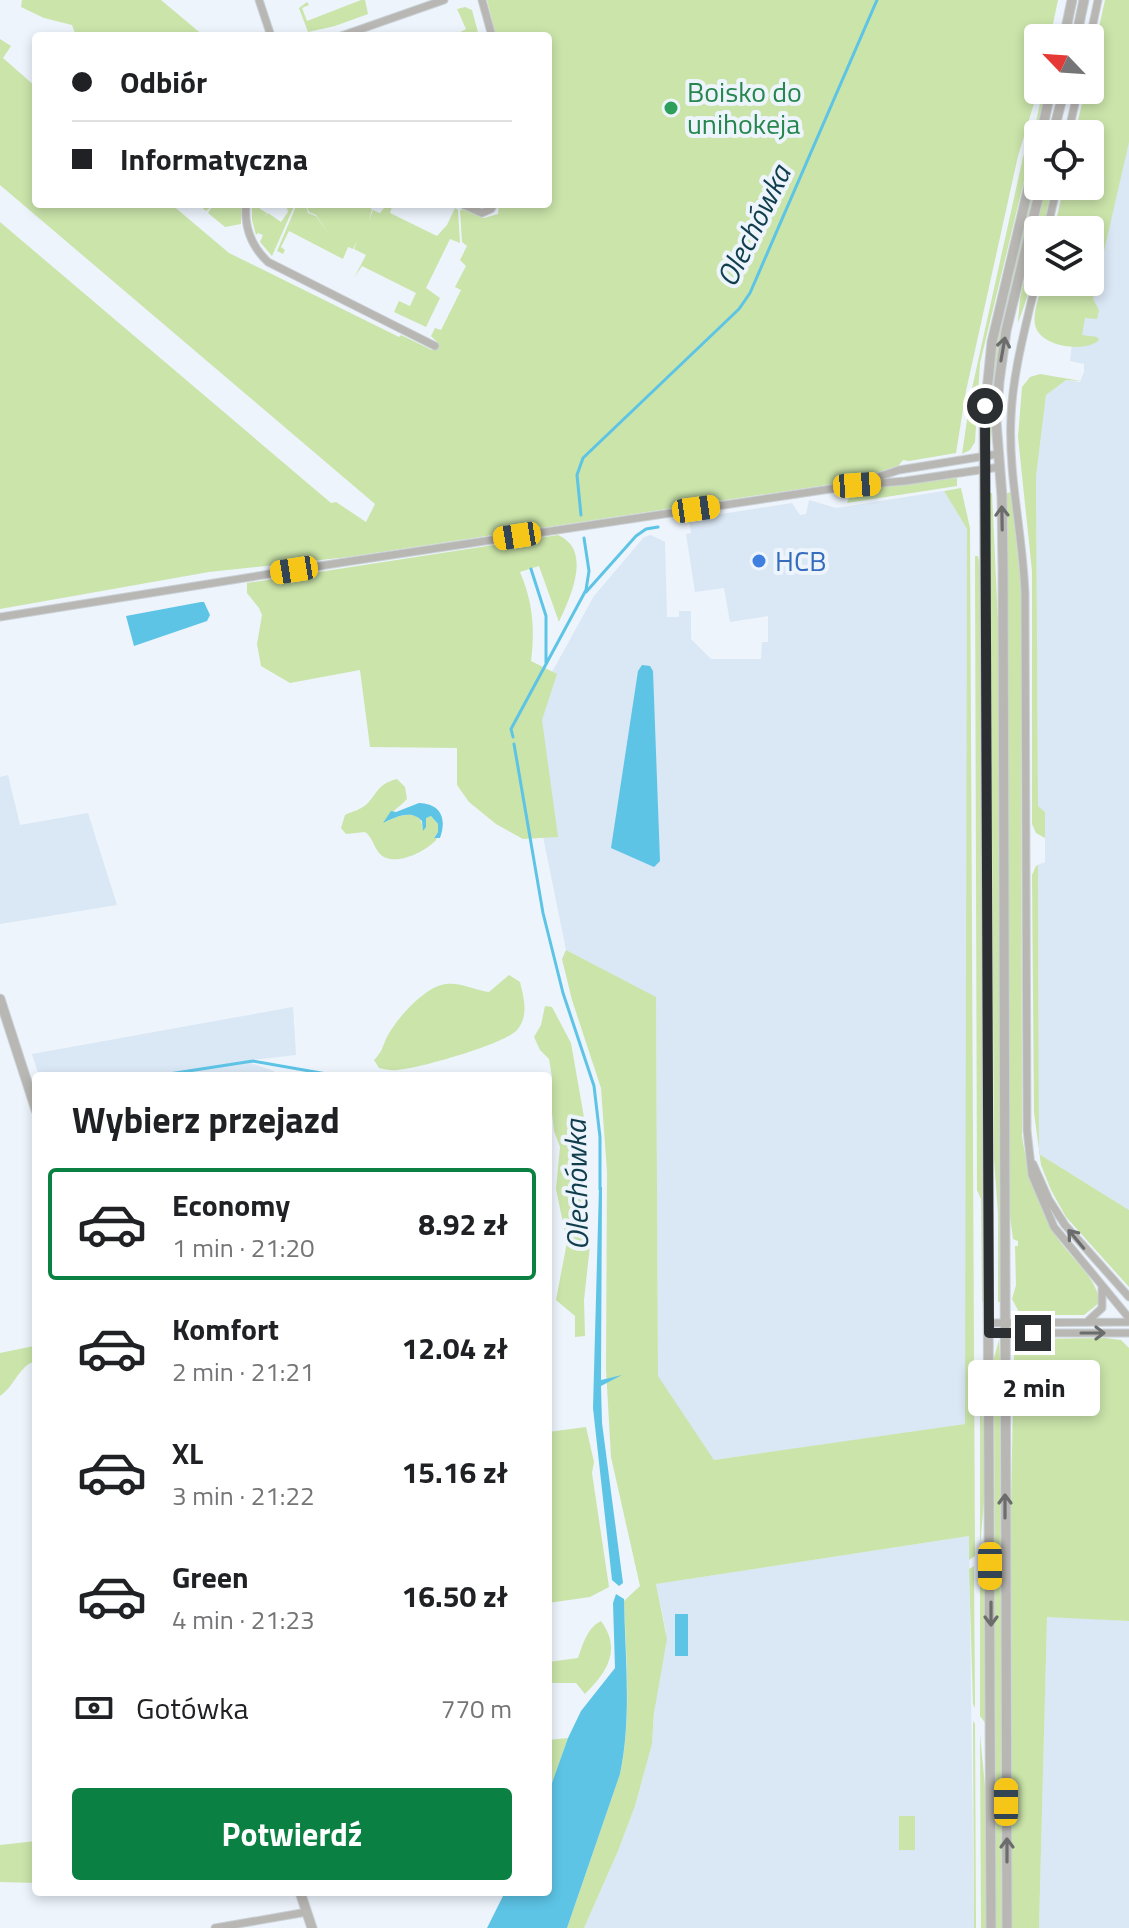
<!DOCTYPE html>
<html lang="pl">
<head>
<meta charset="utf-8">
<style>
	body { margin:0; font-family:"Titillium Web",sans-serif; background:#f6f6f6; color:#202124; height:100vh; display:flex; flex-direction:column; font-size:30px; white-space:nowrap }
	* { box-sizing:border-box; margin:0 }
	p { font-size:26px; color:#757577 }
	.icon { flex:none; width:44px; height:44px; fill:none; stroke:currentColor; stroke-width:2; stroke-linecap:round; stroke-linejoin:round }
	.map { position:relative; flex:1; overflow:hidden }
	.panel { position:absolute; left:32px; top:1072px; width:520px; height:824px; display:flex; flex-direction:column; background:#fff; border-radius:8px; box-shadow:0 4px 12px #0003 }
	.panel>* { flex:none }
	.banner { position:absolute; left:32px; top:32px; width:520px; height:176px; border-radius:8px; box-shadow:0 4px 12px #0003; display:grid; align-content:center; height:176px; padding:0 40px; background:#fff }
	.needle { width:52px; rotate:295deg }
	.controls { position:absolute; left:1024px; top:24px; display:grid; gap:16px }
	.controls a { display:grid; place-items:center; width:80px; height:80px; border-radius:8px; background:#fff; box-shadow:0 4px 12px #0003; font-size:40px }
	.end { position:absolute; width:36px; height:36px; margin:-18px; border:10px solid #2c2f31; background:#fff; box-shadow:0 0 0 4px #fff }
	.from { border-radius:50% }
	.bubble { position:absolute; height:56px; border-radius:8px; background:#fff; box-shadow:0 4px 12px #0003; font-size:26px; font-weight:700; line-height:56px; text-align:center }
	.car { position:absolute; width:24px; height:48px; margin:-24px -12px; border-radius:10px; box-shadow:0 0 6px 2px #0007; background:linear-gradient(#f5c518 24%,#345 0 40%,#f5c518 0 76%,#345 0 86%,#f5c518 0) }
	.banner b { display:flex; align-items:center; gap:28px; height:76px; font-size:30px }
	.banner b+b { border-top:2px solid #e0e0e0 }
	.banner i { width:20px; height:20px; background:#202124 }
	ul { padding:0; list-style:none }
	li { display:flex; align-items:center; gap:24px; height:112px; margin:0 16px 12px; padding:0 24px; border:4px solid transparent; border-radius:8px }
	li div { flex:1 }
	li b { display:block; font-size:30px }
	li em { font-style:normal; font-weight:700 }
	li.active { border-color:#0b8043 }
	li>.icon { width:72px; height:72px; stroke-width:1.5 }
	h2 { padding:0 40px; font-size:36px; line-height:96px }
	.pay { display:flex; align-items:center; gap:20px; height:88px; padding:0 40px; font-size:30px }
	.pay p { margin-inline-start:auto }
	.button { display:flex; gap:16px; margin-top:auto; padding:16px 40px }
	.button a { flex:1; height:92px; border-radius:8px; background:#0b8043; color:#fff; font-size:32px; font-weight:700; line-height:92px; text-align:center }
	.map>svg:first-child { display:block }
	.built { fill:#dae7f4 }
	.green { fill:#cae4aa }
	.water { fill:#5dc4e6 }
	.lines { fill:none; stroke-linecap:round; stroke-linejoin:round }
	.stream { stroke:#5dc4e6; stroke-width:3 }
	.minor-casing { stroke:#cad1d7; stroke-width:9 }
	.tertiary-casing { stroke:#cad1d7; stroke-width:11 }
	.minor { stroke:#b9b7b3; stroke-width:7 }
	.tertiary { stroke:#b9b7b3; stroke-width:9 }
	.oneway { stroke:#6b6c6c }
	.route { stroke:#2c2f31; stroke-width:10 }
	.leisure-dot { fill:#2e9e5b; stroke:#edf4fc; stroke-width:3 }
	.shop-dot { fill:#3f7fe0; stroke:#edf4fc; stroke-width:3 }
	.labels { text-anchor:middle; stroke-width:8; stroke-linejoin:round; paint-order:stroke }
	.leisure-label { font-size:28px; fill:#27864d; stroke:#edf4fc; text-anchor:start }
	.shop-label { font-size:28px; fill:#366cbe; stroke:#edf4fc; text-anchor:start }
	.water-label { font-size:30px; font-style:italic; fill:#103e4d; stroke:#edf4fc }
</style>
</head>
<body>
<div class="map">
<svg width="1129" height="1928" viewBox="0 0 1129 1928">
	<rect width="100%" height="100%" fill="#edf4fc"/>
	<path class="built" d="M1129 0V1210L1039 1154 1038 865 1045 862V812L1038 806 1036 477 1046 395 1066 380 1080 382 1084 372V364L1070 361 1072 343 1090 282V186Z
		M944 491 967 529 966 1424 714 1460 658 1377 656 998 566 950 521 728 594 596 644 537 651 535 665 542 667 617H679V611H691V639L711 659H761L762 642H768V616L730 622 724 588 695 592 686 534 691 533 689 519 792 503 800 515 806 514 809 500 836 508Z
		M8 775 20 825 88 813 117 905 0 924V777Z
		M293 1007 296 1055 252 1060 251 1063 274 1071 275 1076H39L32 1054Z
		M969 1536 974 1928H584L618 1851 635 1806 652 1744 655 1703 666 1646V1631L656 1584Z
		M1047 1616 1129 1621V1928H1039Z"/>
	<path class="green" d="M22 0H161L204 36H76L72 25 44 18 21 7Z
		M361 0H365L368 14 335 26 308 32 299 8 307 2 309 5 302 8 307 21Z
		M487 0H1058L1050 38H1038V90L1018 156 966 391 956 453 909 461 903 460 898 466 846 482 348 557 209 572 0 609V222L331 503 336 502 366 522 375 504 0 185V39L11 46 3 58 36 87V204H171L229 253 399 337 401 335 432 350 437 342 431 336 435 328 441 330 461 290 455 287 466 266 460 260 467 246 462 242 460 211 462 209 484 218 498 214 499 204H548V36H496Z
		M1105 0H1129V142L1093 299 1099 310 1097 319 1085 318 1082 335 1097 337 1099 340C1086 353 1043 347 1036 328 1031 315 1040 295 1043 282H1090V230H1054L1064 186H1090V134H1075L1085 90H1090V68Z
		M465 7 472 10 479 36H453L466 29 457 9Z
		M1043 90H1046L980 363 975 442 970 450 962 454 971 393 1023 157 1036 122Z
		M1038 168V179L1001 336 993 396 991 446 989 407 997 343Z
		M1046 186H1052L1043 230H1038C1038 263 1029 294 1018 323L1020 298Z
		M198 204H241V224L225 227 208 213 213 205 206 211Z
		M252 204H260V209L267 213 265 217 268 213 281 222 288 212 286 204H295L272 256 260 242 263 235 258 233 256 235 252 220Z
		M297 204 306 206 308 213 316 216 330 236 316 215 309 212 306 204H370L368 207 372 209 369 220 373 210 380 213 387 204 392 207 390 213 437 236 447 225 455 208 458 210 460 243 450 239 426 288 440 298 426 327 394 312 399 301 410 306 416 293 362 266 354 278 366 255 354 249 357 241 353 249 348 247 343 259 289 231 281 247 285 250 283 254 277 251Z
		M1040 374 1081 381 1066 380 1046 395 1036 477 1038 806 1045 812V838L1036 833 1032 824V571L1018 437 1022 387 1030 377Z
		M957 478V486L847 503 850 495 858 490Z
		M961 488 970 528 975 1556 969 1560V1536L656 1584 667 1639 654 1713 652 1744 635 1806 618 1851 584 1928H567L620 1774C632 1718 626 1659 624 1601L640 1586 611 1457 606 1369 607 1172 601 1088 572 1000 562 959 566 950 656 997 658 1376 714 1460 965 1424 967 529 944 491Z
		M1011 492 1021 587 1022 1136C1027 1171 1038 1205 1056 1236 1070 1258 1098 1277 1099 1303L1084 1315H1025L1019 1312 1012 1299 1016 1285 1015 1246H1018V1241L1013 1239 1010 1216 1007 493Z
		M990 493H992L998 622 1000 1302H998V1213L994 1159Z
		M558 535C593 550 570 598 559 622L539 566 520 572C533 603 535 628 531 661L557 674 542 720 558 837 523 839 496 824 469 802 457 785V748L370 747 360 670 290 683 261 666 257 644 262 615 259 608 247 593V583Z
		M975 556H978L981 574 984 1302H982L981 1199 977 1190Z
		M397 779 405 787 407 799C399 808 391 811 385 822 399 815 422 807 423 830L426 817 431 816 438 824V832L434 837 437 839C427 851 393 869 379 853 373 845 373 838 365 832L346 834 341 828 345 815C353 811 361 810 368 803 378 791 380 783 397 779Z
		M1045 861 1038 865 1039 1154 1129 1210V1287L1066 1217 1051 1190 1041 1165 1034 1112 1032 875 1036 866Z
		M509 975 520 982C524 998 529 1016 517 1030 505 1044 417 1069 397 1070 391 1071 385 1069 379 1068L374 1060C382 1052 382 1048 386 1039 395 1020 425 986 446 984 460 982 475 990 489 992Z
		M545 1006 552 1007 571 1043 589 1146 587 1198 590 1245 584 1300 585 1336 575 1337V1316L556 1300 567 1242 556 1189 560 1147 554 1131 549 1086 552 1077 549 1059 540 1050 534 1037 541 1025Z
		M1105 1338 1121 1340 1129 1348V1621L1047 1617 1039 1928H1012L1011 1504 1014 1354 1020 1343 1028 1339Z
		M999 1340 1000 1357 1002 1928H996L994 1358Z
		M34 1346 36 1361C19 1365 15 1386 0 1396V1353Z
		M980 1406 984 1424 985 1490 980 1547Z
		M586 1427 594 1462 592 1473 609 1587 590 1597 548 1603V1432Z
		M985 1562 986 1724 980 1716V1564Z
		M974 1566 975 1708 973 1704 969 1569Z
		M601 1621C622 1650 607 1672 585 1694L576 1683H548V1662L578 1658C583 1644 587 1628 601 1621Z
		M973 1721 975 1724 976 1928H974Z
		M980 1734 986 1797V1928H981Z
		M568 1738 548 1794V1740Z
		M899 1816H915V1850H899Z
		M36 1841V1883L0 1882V1845Z"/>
	<path class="water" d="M201 602H204L210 615 207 621 134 646 126 616Z
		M642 665 650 666 653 671 660 861 654 867 611 848 638 671Z
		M419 803C441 804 447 818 440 838H434L438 832V824L431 816 426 818V827L423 831 422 821C411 809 396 817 383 823L391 811 396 812Z
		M599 1187H602L601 1380 622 1375 601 1386 602 1423 623 1583 619 1586 612 1580 593 1408Z
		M616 1594 624 1599C625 1657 632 1717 620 1774L567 1928H487L505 1892H548V1794L568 1738 581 1711 615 1668 613 1603Z
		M675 1614H688V1656H675Z"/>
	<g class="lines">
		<path class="stream" d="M581 515 577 475 583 458 739 309 750 293 877 0
			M531 569 546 616V663
			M586 592 636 536 646 529 658 527
			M513 737 511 729 586 590 589 571 584 538
			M514 744 543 913 563 993 594 1086 600 1137V1189
			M156 1076 253 1061 338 1076"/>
		<g class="minor-casing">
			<path id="minor" d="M259 0 271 36
				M482 0 492 36
				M341 36 444 0
				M1090 38 1098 0
				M1068 134 1078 90
				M246 204C244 227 251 246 268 262L435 346
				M462 204 482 213 491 209 494 204
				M1047 230 1057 186
				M1038 272C1028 319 1013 368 1011 417 1008 476 1023 535 1025 594L1027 1130 1032 1175 1054 1227 1129 1318
				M866 481 899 470 998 454
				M0 617 345 562 857 485 905 481 1000 467
				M1033 1164 1049 1200 1065 1225 1129 1297
				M1088 1321 1102 1308V1288
				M989 1323 1129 1322
				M989 1333H1129
				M215 1928 307 1912"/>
		</g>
		<g class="tertiary-casing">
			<path id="tertiary" d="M1064 38 1072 0
				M1076 38 1084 0
				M1041 134 1051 90
				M1053 134 1064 90
				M0 999 36 1110
				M300 1892 312 1928
				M991 1928 984 420 992 342 1038 147
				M1007 1928 1003 569 1002 497 996 421 999 382 1006 331 1041 186"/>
		</g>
		<use href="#minor" class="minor"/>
		<use href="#tertiary" class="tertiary"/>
	</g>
	<defs><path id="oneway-shaft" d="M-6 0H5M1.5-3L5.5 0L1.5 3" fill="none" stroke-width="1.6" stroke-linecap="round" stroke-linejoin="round" transform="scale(2)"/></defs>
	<g class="oneway">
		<use href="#oneway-shaft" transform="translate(1003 349) rotate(-80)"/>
		<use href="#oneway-shaft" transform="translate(1002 518) rotate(-91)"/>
		<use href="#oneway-shaft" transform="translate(1076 1239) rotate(-130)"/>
		<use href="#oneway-shaft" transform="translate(1093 1333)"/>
		<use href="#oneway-shaft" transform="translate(1005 1506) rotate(-90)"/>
		<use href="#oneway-shaft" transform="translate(991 1614) rotate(90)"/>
		<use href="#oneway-shaft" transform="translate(1007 1850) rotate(-90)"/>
	</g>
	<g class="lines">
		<path class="route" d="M985 406 989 1333H1033"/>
	</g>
	<circle class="leisure-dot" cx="671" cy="108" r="8"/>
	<circle class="shop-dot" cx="759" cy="561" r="8"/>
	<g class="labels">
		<g class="leisure-label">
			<text x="687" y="102">Boisko do<tspan x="687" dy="32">unihokeja</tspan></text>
		</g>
		<g class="shop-label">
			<text x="775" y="571">HCB</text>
		</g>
		<g class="water-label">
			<text transform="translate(754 226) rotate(-64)" y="10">Olechówka</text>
			<text transform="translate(577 1185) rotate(-91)" y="10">Olechówka</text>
		</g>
	</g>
</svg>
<div class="controls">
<a><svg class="needle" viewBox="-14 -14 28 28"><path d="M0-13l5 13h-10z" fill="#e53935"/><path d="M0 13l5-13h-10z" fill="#757577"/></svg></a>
<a><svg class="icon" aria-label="locate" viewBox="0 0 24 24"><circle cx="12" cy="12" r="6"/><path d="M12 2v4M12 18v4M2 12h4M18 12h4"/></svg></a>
<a><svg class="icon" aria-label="layers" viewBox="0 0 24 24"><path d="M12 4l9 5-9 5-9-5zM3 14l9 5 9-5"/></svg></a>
</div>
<i class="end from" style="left:985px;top:406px"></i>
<i class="end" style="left:1033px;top:1333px"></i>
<div class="bubble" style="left:968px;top:1360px;width:132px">2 min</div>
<i class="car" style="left:857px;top:485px;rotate:86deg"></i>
<i class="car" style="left:696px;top:509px;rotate:82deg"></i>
<i class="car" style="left:517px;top:536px;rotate:261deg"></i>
<i class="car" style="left:294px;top:570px;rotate:261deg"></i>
<i class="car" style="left:990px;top:1566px;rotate:180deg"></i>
<i class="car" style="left:1006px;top:1802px;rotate:0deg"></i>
<div class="banner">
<b><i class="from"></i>Odbiór</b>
<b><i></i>Informatyczna</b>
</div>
<section class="panel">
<h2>Wybierz przejazd</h2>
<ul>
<li class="active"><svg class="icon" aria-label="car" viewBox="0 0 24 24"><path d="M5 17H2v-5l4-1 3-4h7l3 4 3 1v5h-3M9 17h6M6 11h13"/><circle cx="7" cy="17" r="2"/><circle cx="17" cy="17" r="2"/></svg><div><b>Economy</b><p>1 min · 21:20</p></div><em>8.92 zł</em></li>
<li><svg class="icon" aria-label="car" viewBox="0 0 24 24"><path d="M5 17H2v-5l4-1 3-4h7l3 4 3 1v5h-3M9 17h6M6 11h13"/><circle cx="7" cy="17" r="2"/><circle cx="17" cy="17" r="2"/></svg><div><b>Komfort</b><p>2 min · 21:21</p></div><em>12.04 zł</em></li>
<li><svg class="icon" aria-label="car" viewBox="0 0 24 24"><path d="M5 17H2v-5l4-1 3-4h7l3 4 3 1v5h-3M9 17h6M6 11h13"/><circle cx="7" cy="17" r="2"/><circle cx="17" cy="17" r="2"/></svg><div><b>XL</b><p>3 min · 21:22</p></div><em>15.16 zł</em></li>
<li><svg class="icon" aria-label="car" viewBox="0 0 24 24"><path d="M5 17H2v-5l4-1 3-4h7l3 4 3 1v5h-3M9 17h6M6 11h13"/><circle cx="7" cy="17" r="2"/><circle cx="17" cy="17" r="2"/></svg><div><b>Green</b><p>4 min · 21:23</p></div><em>16.50 zł</em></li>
</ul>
<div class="pay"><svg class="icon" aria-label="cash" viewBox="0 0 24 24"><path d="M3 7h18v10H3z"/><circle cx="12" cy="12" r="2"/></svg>Gotówka<p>770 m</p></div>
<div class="button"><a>Potwierdź</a></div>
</section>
</div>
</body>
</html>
